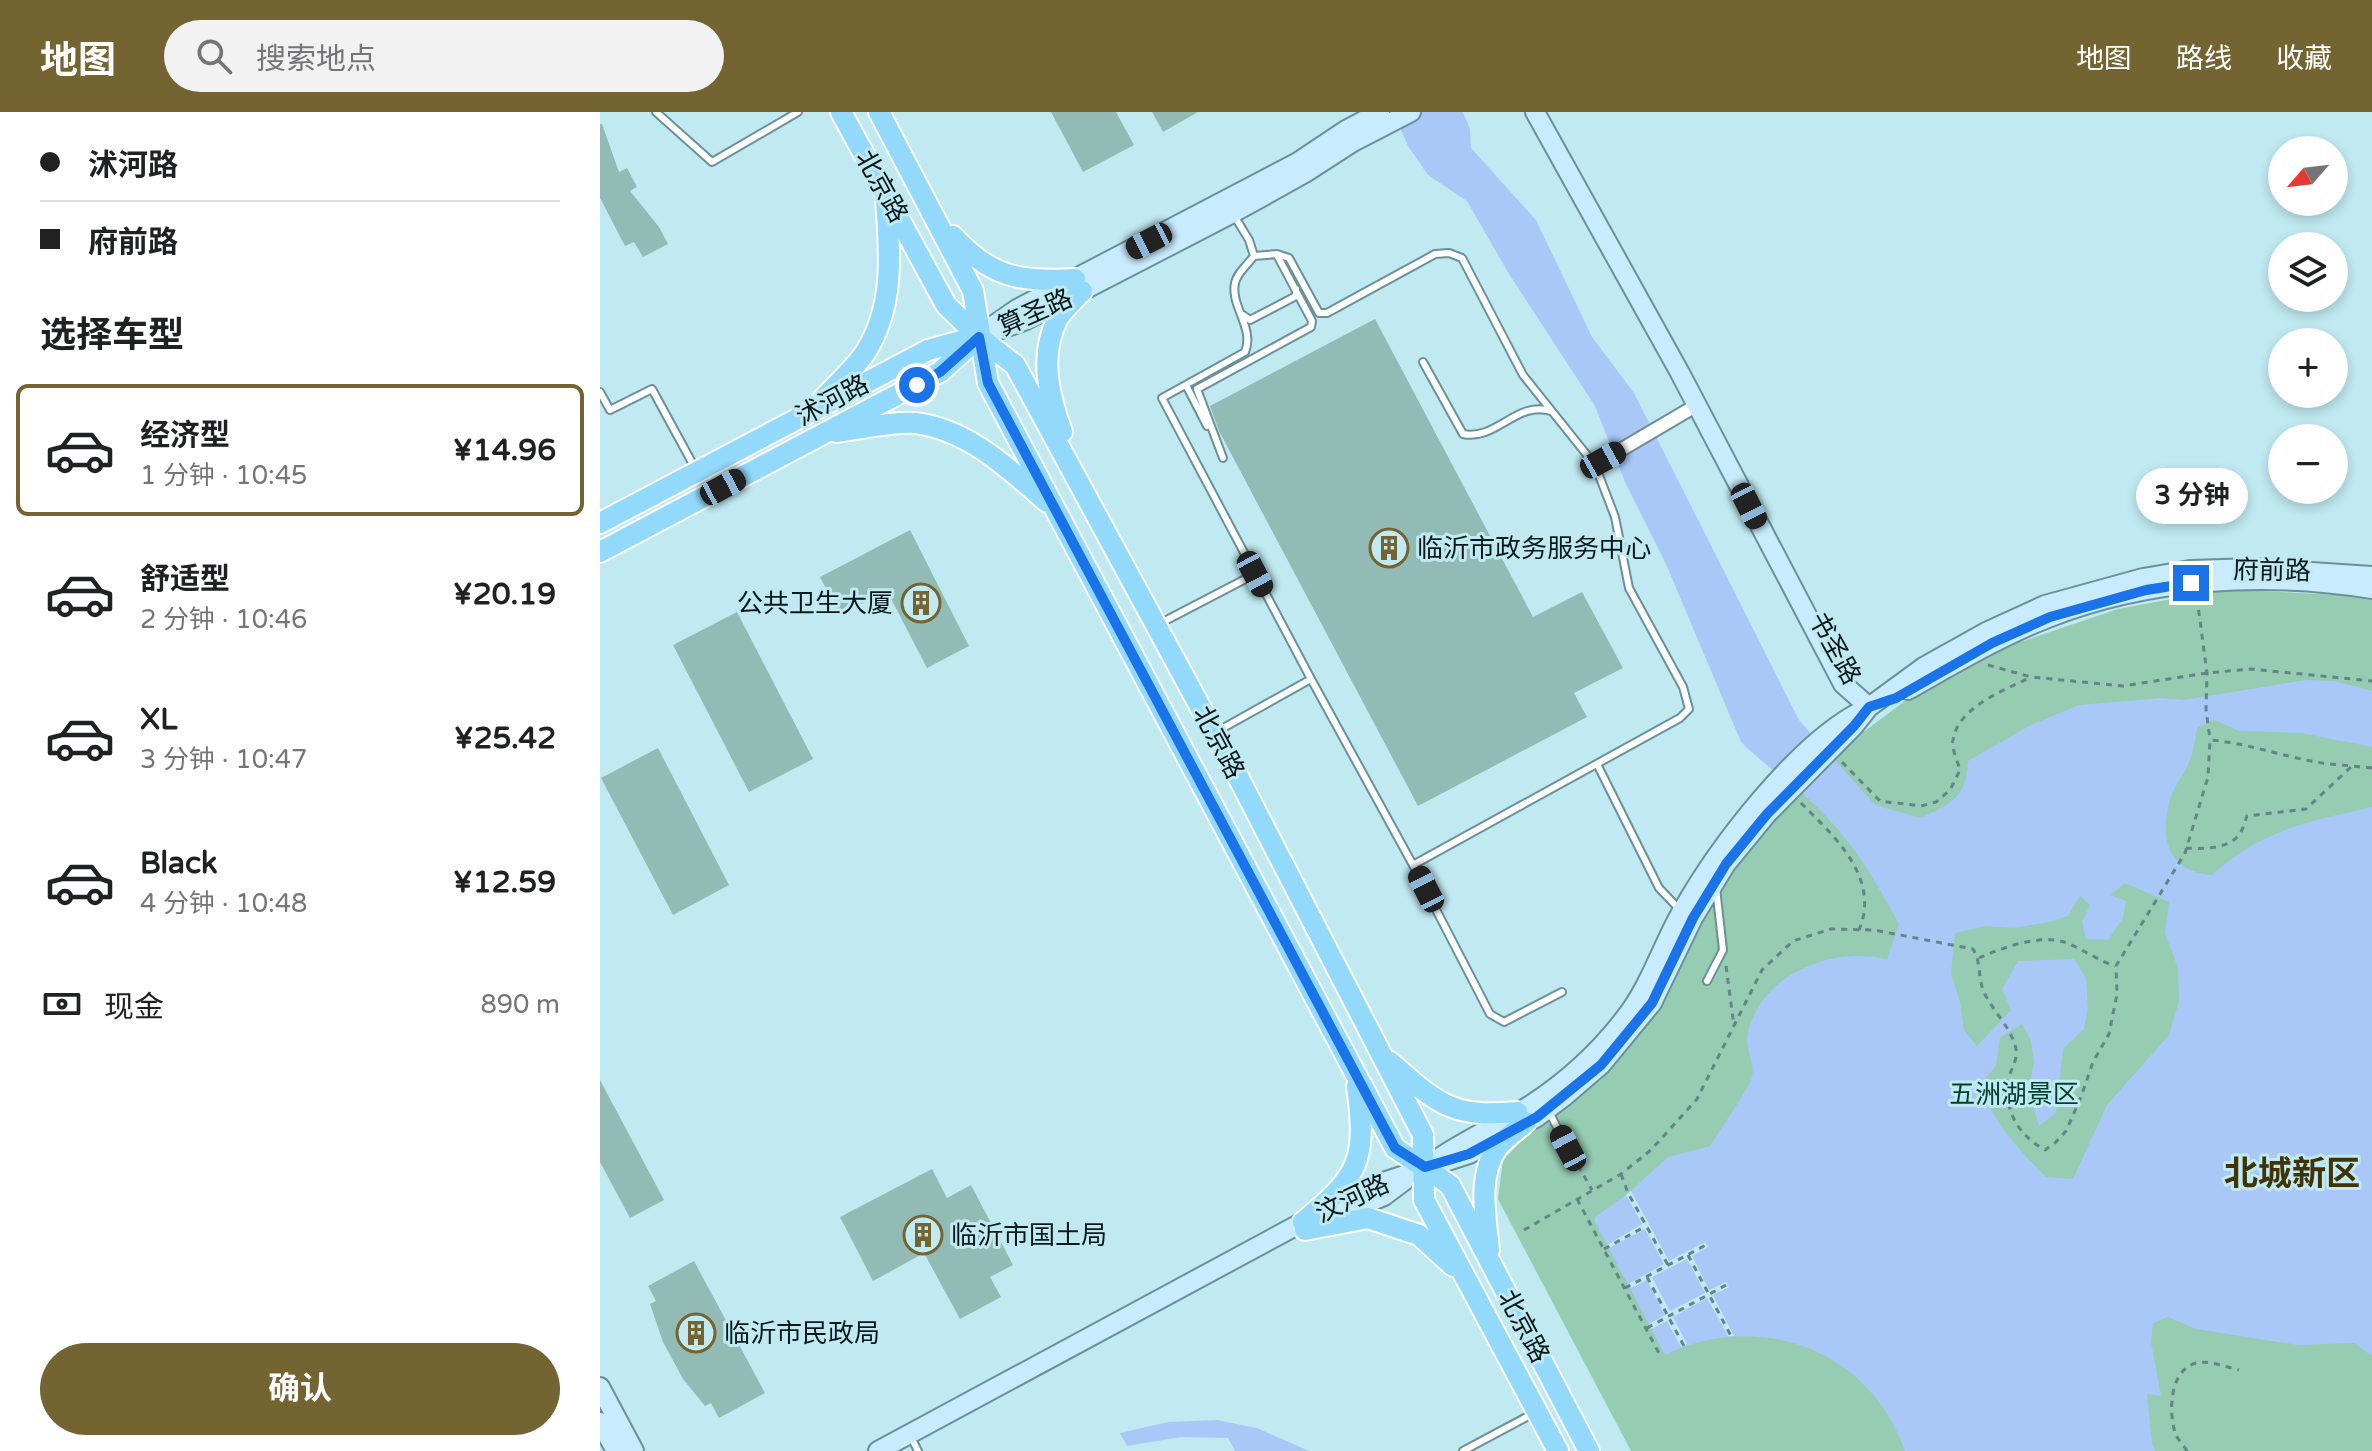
<!DOCTYPE html>
<html lang="zh">
<head>
<meta charset="utf-8">
<style>
	body { margin:0; font-family:"Varela Round","Noto Sans SC",sans-serif; background:#f2f2f2; color:#202124; height:100vh; display:flex; flex-direction:column; font-size:30px; white-space:nowrap }
	* { box-sizing:border-box; margin:0 }
	p { font-size:26px; color:#757577 }
	.icon { flex:none; width:44px; height:44px; fill:none; stroke:currentColor; stroke-width:2; stroke-linecap:round; stroke-linejoin:round }
	.map { position:relative; flex:1; overflow:hidden }
	.side { display:flex; flex-direction:column; background:#fff; width:600px }
	.side>* { flex:none }
	.guide { display:grid; align-content:center; height:176px; padding:0 40px; background:#fff }
	.needle { width:52px; rotate:242deg }
	.fabs { position:absolute; left:1668px; top:24px; display:grid; gap:16px }
	.fabs a { display:grid; place-items:center; width:80px; height:80px; border-radius:50%; background:#fff; box-shadow:0 4px 12px #0003; font-size:40px }
	.end { position:absolute; width:36px; height:36px; margin:-18px; border:10px solid #1a73e8; background:#fff; box-shadow:0 0 0 4px #fff }
	.from { border-radius:50% }
	.bubble { position:absolute; height:56px; border-radius:28px; background:#fff; box-shadow:0 4px 12px #0003; font-size:26px; font-weight:700; line-height:56px; text-align:center }
	.car { position:absolute; width:24px; height:48px; margin:-24px -12px; border-radius:10px; box-shadow:0 0 6px 2px #0007; background:linear-gradient(#222 24%,#8ab4d8 0 40%,#222 0 76%,#8ab4d8 0 86%,#222 0) }
	.guide b { display:flex; align-items:center; gap:28px; height:76px; font-size:30px }
	.guide b+b { border-top:2px solid #e0e0e0 }
	.guide i { width:20px; height:20px; background:#202124 }
	ul { padding:0; list-style:none }
	li { display:flex; align-items:center; gap:24px; height:132px; margin:0 16px 12px; padding:0 24px; border:4px solid transparent; border-radius:12px }
	li div { flex:1 }
	li b { display:block; font-size:30px }
	li em { font-style:normal; font-weight:700 }
	li.current { border-color:#746432 }
	li>.icon { width:72px; height:72px; stroke-width:1.5 }
	h2 { padding:0 40px; font-size:36px; line-height:96px }
	.pay { display:flex; align-items:center; gap:20px; height:88px; padding:0 40px; font-size:30px }
	.pay p { margin-inline-start:auto }
	.action { display:flex; gap:16px; margin-top:auto; padding:16px 40px }
	.action a { flex:1; height:92px; border-radius:48px; background:#746432; color:#fff; font-size:32px; font-weight:700; line-height:92px; text-align:center }
	header { display:flex; align-items:center; gap:48px; box-sizing:border-box; height:112px; padding:0 40px; background:#746432; color:#fff }
	header strong { font-size:38px }
	nav { display:flex; gap:44px; margin-inline-start:auto; font-size:28px }
	.search { width:560px; height:72px; background:#f2f2f2; display:flex; align-items:center; gap:20px; box-sizing:border-box; padding:0 28px; border-radius:44px; color:#757577; font-size:30px }
	main { display:flex; flex:1; min-height:0 }
	.map>svg:first-child { display:block }
	.green { fill:#95ccb2 }
	.water { fill:#a9c8f7; fill-rule:evenodd }
	.pier { fill:#c0e9f1; fill-rule:evenodd }
	.building { fill:#93bbb6 }
	.lines { fill:none; stroke-linecap:round; stroke-linejoin:round }
	.lane-casing { stroke:#6a9198; stroke-width:10 }
	.street-casing { stroke:#6a9198; stroke-width:16 }
	.secondary-casing { stroke:#6a9198; stroke-width:22 }
	.primary-casing { stroke:#fff; stroke-width:24 }
	.path { stroke:#668389; stroke-width:3; stroke-dasharray:6 6; stroke-linecap:butt }
	.lane { stroke:#fff; stroke-width:6 }
	.street { stroke:#fff; stroke-width:12 }
	.secondary { stroke:#c8ecfe; stroke-width:18 }
	.primary { stroke:#92d9fc; stroke-width:20 }
	.route { stroke:#1a73e8; stroke-width:10 }
	.labels { text-anchor:middle; stroke-width:6; stroke-linejoin:round; paint-order:stroke }
	.street-label { font-size:26px; fill:#09191c; stroke:#c0e9f1 }
	.poi-label { font-size:26px; fill:#09191c; stroke:#c0e9f1; text-anchor:start }
	.park-label { font-size:26px; fill:#00422c; stroke:#c0e9f1 }
	.district-label { font-size:34px; font-weight:bold; fill:#3f3308; stroke:#c0e9f1 }
</style>
</head>
<body>
<header>
<strong>地图</strong>
<div class="search"><svg class="icon" aria-label="search" viewBox="0 0 24 24"><circle cx="10" cy="10" r="6"/><path d="M15 15l6 6"/></svg>搜索地点</div>
<nav><a>地图</a><a>路线</a><a>收藏</a></nav>
</header>
<main>
<section class="side">
<div class="guide">
<b><i class="from"></i>沭河路</b>
<b><i></i>府前路</b>
</div>
<h2>选择车型</h2>
<ul>
<li class="current"><svg class="icon" aria-label="car" viewBox="0 0 24 24"><path d="M5 17H2v-5l4-1 3-4h7l3 4 3 1v5h-3M9 17h6M6 11h13"/><circle cx="7" cy="17" r="2"/><circle cx="17" cy="17" r="2"/></svg><div><b>经济型</b><p>1 分钟 · 10:45</p></div><em>¥14.96</em></li>
<li><svg class="icon" aria-label="car" viewBox="0 0 24 24"><path d="M5 17H2v-5l4-1 3-4h7l3 4 3 1v5h-3M9 17h6M6 11h13"/><circle cx="7" cy="17" r="2"/><circle cx="17" cy="17" r="2"/></svg><div><b>舒适型</b><p>2 分钟 · 10:46</p></div><em>¥20.19</em></li>
<li><svg class="icon" aria-label="car" viewBox="0 0 24 24"><path d="M5 17H2v-5l4-1 3-4h7l3 4 3 1v5h-3M9 17h6M6 11h13"/><circle cx="7" cy="17" r="2"/><circle cx="17" cy="17" r="2"/></svg><div><b>XL</b><p>3 分钟 · 10:47</p></div><em>¥25.42</em></li>
<li><svg class="icon" aria-label="car" viewBox="0 0 24 24"><path d="M5 17H2v-5l4-1 3-4h7l3 4 3 1v5h-3M9 17h6M6 11h13"/><circle cx="7" cy="17" r="2"/><circle cx="17" cy="17" r="2"/></svg><div><b>Black</b><p>4 分钟 · 10:48</p></div><em>¥12.59</em></li>
</ul>
<div class="pay"><svg class="icon" aria-label="cash" viewBox="0 0 24 24"><path d="M3 7h18v10H3z"/><circle cx="12" cy="12" r="2"/></svg>现金<p>890 m</p></div>
<div class="action"><a>确认</a></div>
</section>
<div class="map">
<svg width="1772" height="1339" viewBox="0 0 1772 1339">
	<rect width="100%" height="100%" fill="#c0e9f1"/>
	<path class="green" d="M1625 477 1772 485V1339H1031L898 1087 903 1048 934 1016 1002 967 1064 888 1103 804 1126 773 1131 754 1157 730 1179 700 1242 636 1321 577 1382 543 1518 497Z"/>
	<path class="water" d="M793 0H863L870 17 871 36 936 108 992 225 1034 281 1199 608 1275 693 1321 706C1351 692 1367 685 1368 649L1431 613 1479 593 1561 586 1584 588 1706 568 1734 569 1772 579V635L1701 621 1639 619 1615 608 1597 616C1595 626 1594 637 1591 646 1585 662 1572 676 1569 691 1560 729 1569 759 1612 763 1663 717 1707 710 1772 695V1244L1754 1231 1698 1233 1596 1217 1568 1205 1553 1211 1551 1230 1561 1284 1547 1282 1552 1332 1555 1339H1305C1270 1238 1160 1197 1065 1243L995 1110V1105L1026 1083 1068 1045 1110 1034C1118 1021 1150 975 1152 965 1155 947 1143 938 1149 916 1167 859 1233 835 1287 847L1299 812C1276 769 1252 729 1217 695 1193 672 1165 654 1141 630L1066 452 1025 370 995 294 909 162 867 89 828 63 808 34ZM1525 771 1569 790 1565 821 1578 856 1579 889 1569 923 1507 993 1473 1067 1446 1065C1419 1038 1392 1009 1380 972L1396 954 1400 926 1422 912 1431 929 1434 950 1428 980 1439 1014 1456 1001 1463 937 1484 917 1488 895 1486 866 1474 847 1418 849 1402 877 1411 898 1377 934 1364 918 1360 889 1351 862 1355 821 1385 814 1414 816 1449 810 1468 804 1480 784 1490 793 1482 810 1486 827 1508 828 1523 806 1526 789 1510 783Z
		M617 1308 657 1316 709 1339H635L628 1326 581 1325 527 1334 520 1321 568 1310Z"/>
	<path class="pier" d="M1031 1079 1069 1149 1105 1130 1108 1135 1092 1144 1109 1178 1126 1170 1129 1175 1113 1183 1134 1224H1128L1107 1186 1073 1205 1087 1232 1081 1235 1067 1209 1051 1217 1049 1212 1065 1203 1047 1168 1031 1176 1028 1172 1064 1152 1045 1117 1009 1136 1007 1133 1042 1112 1026 1083ZM1087 1147 1105 1181 1070 1199 1052 1165Z"/>
	<path class="building" d="M451 0H516L534 33 483 60Z
		M552 0H598L563 20Z
		M0 12H2L19 60 27 56 37 75 30 79 59 115 68 132 43 145 34 130 25 134 0 86Z
		M775 207 933 505 982 480 1023 556 974 581 987 605 818 694 619 319 610 294Z
		M310 418 369 534 327 556 287 479 240 503 220 465Z
		M137 500 213 647 149 680 73 533Z
		M58 636 129 773 73 803 1 666Z
		M0 968 64 1088 30 1106 0 1050Z
		M332 1057 347 1086 371 1073 413 1153 390 1165 401 1185 360 1207 324 1141 273 1169 240 1105Z
		M94 1149 165 1281 119 1306 111 1291 105 1294 83 1267 63 1230 50 1192 56 1189 48 1174Z"/>
	<g class="lines">
		<g class="lane-casing">
			<path id="lane" d="M56 0 112 50 198 0
				M635 105 649 128 654 144
				M849 141 862 146 923 263 995 353 1015 405 1029 476 1083 575 1089 597 1080 606 813 753 711 567 562 286 645 240C655 216 630 194 635 171 637 161 648 152 654 144L677 142 689 146 719 201H727L835 142Z
				M643 203 650 208 696 184V177
				M823 250 863 322C896 329 917 288 951 299
				M586 273 607 314
				M0 280 10 298 52 277 95 356
				M623 346 597 277 711 215 712 209 677 143
				M559 512 655 462
				M616 620 711 567
				M998 654 1059 776 1081 799
				M813 753 890 902 904 910 962 880
				M1107 869 1123 838 1116 776
				M949 1000 968 1036
				M313 1329 318 1339
				M863 1339 934 1301"/>
		</g>
		<g class="street-casing">
			<path id="street" d="M995 353 1097 293"/>
		</g>
		<g class="secondary-casing">
			<path id="secondary" d="M935 0 1080 261 1243 572 1269 595
				M394 213 417 197 698 50 746 18 780 0
				M379 225 424 209 633 101 705 61 753 30 811 0
				M1308 578C1354 552 1399 525 1448 506 1550 466 1665 460 1772 477
				M842 1044C871 1025 903 1011 932 992 967 969 999 940 1025 906 1050 874 1062 834 1082 799 1118 735 1197 631 1263 598
				M746 1100 784 1084 804 1069
				M0 1275 34 1339
				M0 1310 16 1339
				M278 1339 703 1110 777 1072 869 1042 937 1005 965 984 1001 953 1052 891 1093 806 1126 752 1167 702 1254 614 1269 595 1325 554 1386 520 1445 493 1543 466 1590 458 1654 456 1772 464"/>
		</g>
		<g class="primary-casing">
			<path id="primary" d="M241 0 346 193 379 225 415 253 635 659 823 1023 824 1088 958 1339
				M279 0 373 179 388 271 795 1036 850 1073 989 1339
				M353 124C391 166 421 170 475 167
				M223 287C237 272 254 257 265 241 295 194 290 141 286 88
				M236 320C260 317 294 309 316 311 369 318 409 357 447 390
				M462 320C449 284 439 245 457 208 462 198 474 188 482 179
				M0 411 328 238 376 225
				M0 440 340 260 379 225
				M790 950C838 992 851 1006 917 1000
				M703 1110C760 1063 767 1048 757 974
				M705 1118 768 1106 819 1123 853 1154
				M889 1138C886 1106 877 1065 897 1036 904 1027 917 1018 926 1010"/>
		</g>
		<path class="path" d="M1597 486 1607 561 1606 597 1610 628
			M1388 553 1431 565 1523 574 1607 561 1651 557 1772 569
			M1242 650 1280 689 1321 694 1336 690 1350 678 1360 658C1358 650 1351 636 1353 628 1358 595 1403 579 1429 566
			M1201 691C1234 724 1281 766 1259 818
			M1586 736C1603 737 1628 737 1639 723 1643 718 1645 709 1647 704L1706 697 1752 654
			M1379 846C1401 836 1440 822 1464 830 1481 836 1497 848 1515 854
			M1126 854 1134 914
			M972 1043 992 1078
			M1021 1062 1028 1081 1068 1153
			M977 1087 1061 1245
			M924 1118 1021 1062 1051 1038 1097 987 1162 858 1193 829 1231 817 1274 818 1373 837C1381 850 1378 863 1383 878 1392 899 1412 916 1416 937 1418 948 1411 956 1409 966 1403 998 1418 1023 1445 1038L1455 1031 1466 1019 1481 985 1493 950 1509 922 1517 882 1516 854 1585 741 1608 665 1610 628C1648 631 1684 645 1722 651 1738 653 1755 654 1772 656
			M1004 1137 1046 1114
			M1088 1143 1131 1224
			M1047 1165 1084 1234
			M1025 1176 1106 1133
			M1047 1216 1128 1172
			M1587 1339C1584 1334 1579 1329 1576 1323 1568 1302 1569 1258 1596 1251 1609 1248 1626 1255 1639 1258"/>
		<use href="#lane" class="lane"/>
		<use href="#street" class="street"/>
		<use href="#secondary" class="secondary"/>
		<use href="#primary" class="primary"/>
	</g>
	<g class="lines">
		<path class="route" d="M317 273 340 260 379 225 388 271 795 1036 825 1055 869 1042 937 1005 1001 953 1052 891 1093 806 1126 752 1167 702 1254 614 1269 595 1296 586 1392 531 1450 505 1546 478 1591 471"/>
	</g>
	<defs>
		<g id="building-ring" transform="scale(2)"><circle r="9.5" fill="#c0e9f1" stroke="#746432" stroke-width="1.5"/><path d="M-4-6H4V6H1V3H-1V6H-4ZM-2.5-4.3h1.7v1.8h-1.7ZM.8-4.3h1.7v1.8H.8ZM-2.5-1h1.7V.8h-1.7ZM.8-1h1.7V.8H.8Z" fill="#746432"/></g>
	</defs>
	<g fill-rule="evenodd">
		<use href="#building-ring" x="789" y="436"/>
		<use href="#building-ring" x="321" y="491"/>
		<use href="#building-ring" x="323" y="1123"/>
		<use href="#building-ring" x="96" y="1221"/>
	</g>
	<g class="labels">
		<g class="street-label">
			<text transform="translate(282 74) rotate(61)" y="9">北京路</text>
			<text transform="translate(435 200) rotate(-24)" y="9">算圣路</text>
			<text transform="translate(232 288) rotate(-28)" y="9">沭河路</text>
			<text transform="translate(1672 458) rotate(1)" y="9">府前路</text>
			<text transform="translate(1235 536) rotate(61)" y="9">书圣路</text>
			<text transform="translate(619 630) rotate(62)" y="9">北京路</text>
			<text transform="translate(752 1086) rotate(-25)" y="9">汶河路</text>
			<text transform="translate(924 1214) rotate(62)" y="9">北京路</text>
		</g>
		<g class="poi-label">
			<text x="817" y="445">临沂市政务服务中心</text>
			<text x="293" y="500" text-anchor="end">公共卫生大厦</text>
			<text x="351" y="1132">临沂市国土局</text>
			<text x="124" y="1230">临沂市民政局</text>
		</g>
		<g class="park-label">
			<text x="1414" y="991">五洲湖景区</text>
		</g>
		<g class="district-label">
			<text x="1692" y="1073">北城新区</text>
		</g>
	</g>
</svg>
<div class="fabs">
<a><svg class="needle" viewBox="-14 -14 28 28"><path d="M0-13l5 13h-10z" fill="#e53935"/><path d="M0 13l5-13h-10z" fill="#757577"/></svg></a>
<a><svg class="icon" aria-label="layers" viewBox="0 0 24 24"><path d="M12 4l9 5-9 5-9-5zM3 14l9 5 9-5"/></svg></a>
<a>+</a>
<a>−</a>
</div>
<i class="end from" style="left:317px;top:273px"></i>
<i class="end" style="left:1591px;top:471px"></i>
<div class="bubble" style="left:1536px;top:356px;width:112px">3 分钟</div>
<i class="car" style="left:549px;top:129px;rotate:243deg"></i>
<i class="car" style="left:1003px;top:348px;rotate:61deg"></i>
<i class="car" style="left:123px;top:375px;rotate:62deg"></i>
<i class="car" style="left:1149px;top:394px;rotate:153deg"></i>
<i class="car" style="left:655px;top:462px;rotate:152deg"></i>
<i class="car" style="left:826px;top:777px;rotate:333deg"></i>
<i class="car" style="left:968px;top:1036px;rotate:332deg"></i>
</div>
</main>
</body>
</html>
